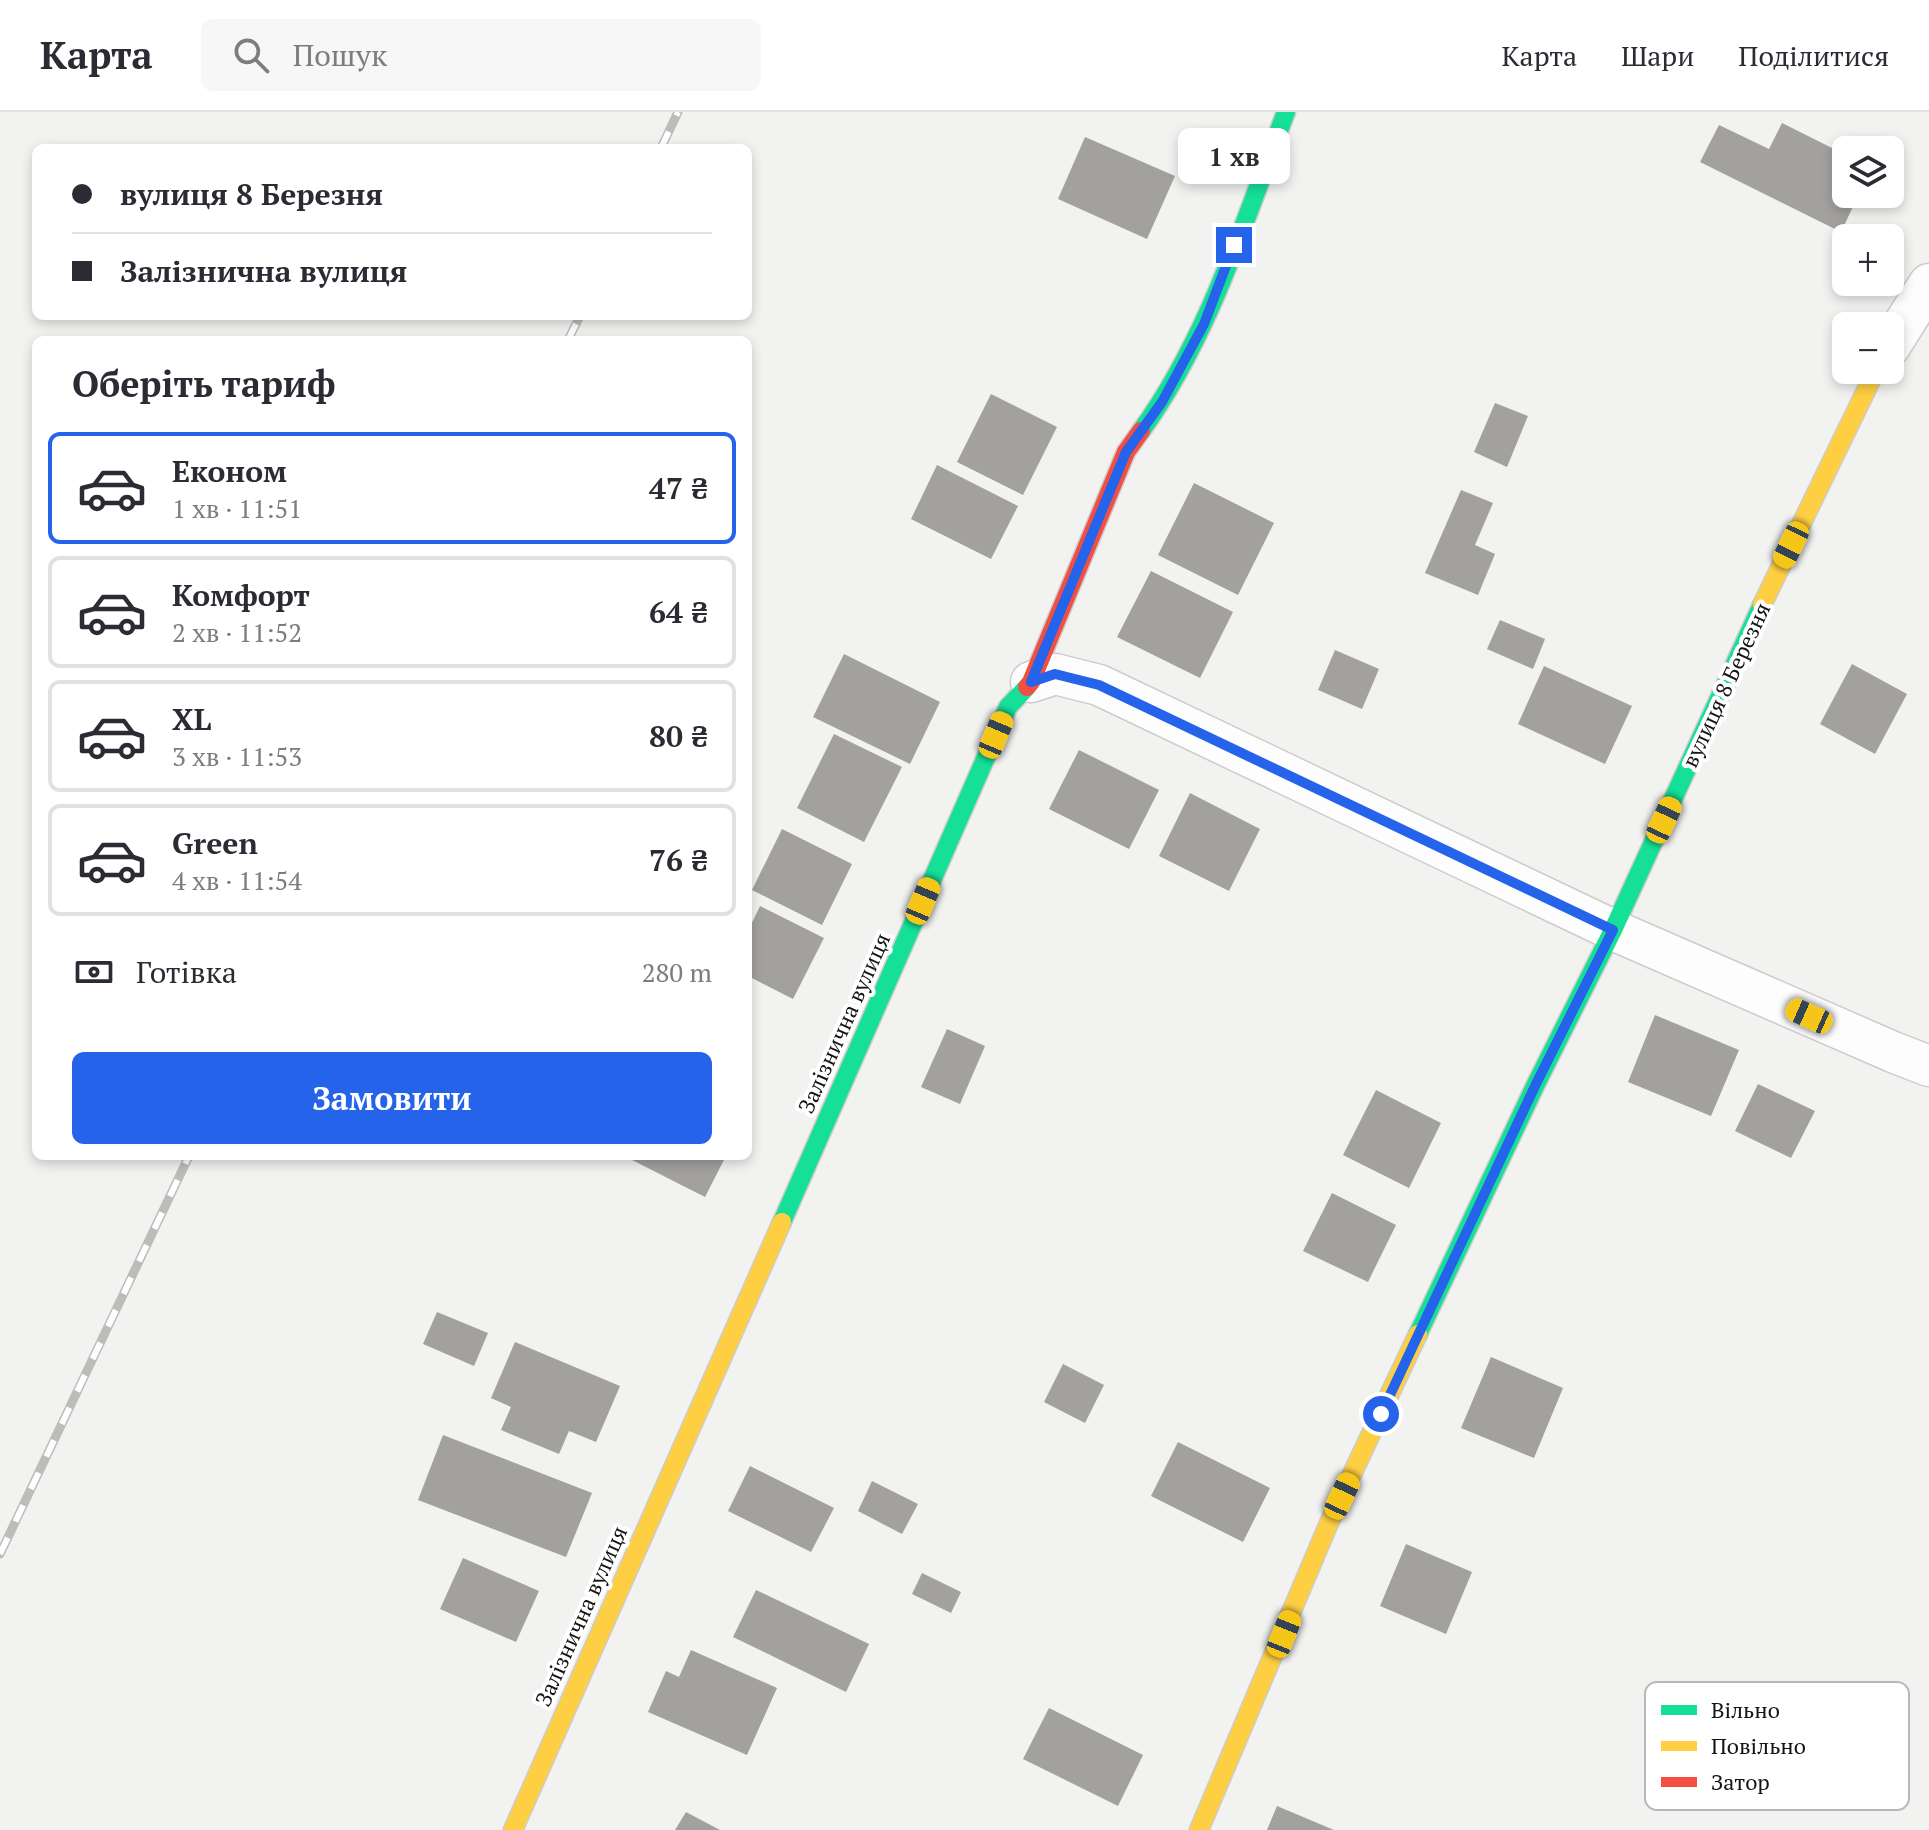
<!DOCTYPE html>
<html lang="uk">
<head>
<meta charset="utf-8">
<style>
	body { margin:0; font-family:"PT Serif",serif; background:#f7f7f7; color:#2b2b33; height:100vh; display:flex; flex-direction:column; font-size:30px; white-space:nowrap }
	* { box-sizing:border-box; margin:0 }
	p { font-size:26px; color:#7c7c81 }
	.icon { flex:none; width:44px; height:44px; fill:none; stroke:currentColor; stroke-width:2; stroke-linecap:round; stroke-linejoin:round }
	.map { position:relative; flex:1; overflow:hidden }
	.side { position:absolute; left:32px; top:224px; width:720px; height:824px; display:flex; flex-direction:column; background:#fff; border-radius:12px; box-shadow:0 4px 12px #0003 }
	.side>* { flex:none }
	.guide { position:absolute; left:32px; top:32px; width:720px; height:176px; border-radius:12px; box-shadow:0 4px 12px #0003; display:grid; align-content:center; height:176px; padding:0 40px; background:#fff }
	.tools { position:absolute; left:1832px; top:24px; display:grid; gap:16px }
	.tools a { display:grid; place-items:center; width:72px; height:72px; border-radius:12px; background:#fff; box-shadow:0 4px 12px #0003; font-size:40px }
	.end { position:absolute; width:36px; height:36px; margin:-18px; border:10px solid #2563eb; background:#fff; box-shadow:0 0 0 4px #fff }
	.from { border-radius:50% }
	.bubble { position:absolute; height:56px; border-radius:12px; background:#fff; box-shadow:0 4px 12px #0003; font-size:26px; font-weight:800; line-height:56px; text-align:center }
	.car { position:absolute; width:24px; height:48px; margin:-24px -12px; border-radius:10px; box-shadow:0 0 6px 2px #0007; background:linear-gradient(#f5c518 24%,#345 0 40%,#f5c518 0 76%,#345 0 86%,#f5c518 0) }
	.guide b { display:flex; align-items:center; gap:28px; height:76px; font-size:30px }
	.guide b+b { border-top:2px solid #e1e1e2 }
	.guide i { width:20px; height:20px; background:#2b2b33 }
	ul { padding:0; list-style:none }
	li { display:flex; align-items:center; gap:24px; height:112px; margin:0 16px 12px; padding:0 24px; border:4px solid #e1e1e2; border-radius:12px }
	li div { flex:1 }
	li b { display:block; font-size:30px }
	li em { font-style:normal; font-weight:800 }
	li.active { border-color:#2563eb }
	li>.icon { width:72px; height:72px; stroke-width:1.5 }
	h2 { padding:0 40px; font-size:36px; line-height:96px }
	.pay { display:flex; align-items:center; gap:20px; height:88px; padding:0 40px; font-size:30px }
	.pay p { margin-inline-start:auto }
	.button { display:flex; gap:16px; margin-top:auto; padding:16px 40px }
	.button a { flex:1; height:92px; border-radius:12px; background:#2563eb; color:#fff; font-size:32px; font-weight:800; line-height:92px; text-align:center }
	header { display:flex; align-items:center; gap:48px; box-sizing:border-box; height:112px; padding:0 40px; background:#fff; border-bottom:2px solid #e1e1e2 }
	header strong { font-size:38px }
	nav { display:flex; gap:44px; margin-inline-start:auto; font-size:28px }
	.search { width:560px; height:72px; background:#f7f7f7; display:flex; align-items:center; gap:20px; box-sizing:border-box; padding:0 28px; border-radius:12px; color:#7c7c81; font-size:30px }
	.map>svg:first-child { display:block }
	.building { fill:#a2a1a0 }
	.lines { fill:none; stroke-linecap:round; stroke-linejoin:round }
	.street-casing { stroke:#cdcccb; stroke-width:43 }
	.fast-casing { stroke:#cdcccb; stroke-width:21 }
	.slow-casing { stroke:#cdcccb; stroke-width:21 }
	.jam-casing { stroke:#cdcccb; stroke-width:21 }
	.street { stroke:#fdfdfd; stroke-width:40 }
	.fast { stroke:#16e098; stroke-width:18 }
	.slow { stroke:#ffcf43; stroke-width:18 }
	.jam { stroke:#f24e42; stroke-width:18 }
	.rail-casing { stroke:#bcbcbb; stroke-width:9 }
	.rail { stroke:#fff; stroke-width:6; stroke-dasharray:18; stroke-linecap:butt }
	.route { stroke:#2563eb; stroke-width:10 }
	.labels { text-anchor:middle; stroke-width:8; stroke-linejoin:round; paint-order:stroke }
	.street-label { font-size:22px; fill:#141413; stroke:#fff }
	.key { fill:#fff; stroke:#b8b8b8; stroke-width:2 }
	.key-label { font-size:22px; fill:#141413 }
</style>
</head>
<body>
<header>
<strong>Карта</strong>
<div class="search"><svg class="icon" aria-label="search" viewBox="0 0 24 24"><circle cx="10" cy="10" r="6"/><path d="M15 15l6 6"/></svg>Пошук</div>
<nav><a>Карта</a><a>Шари</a><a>Поділитися</a></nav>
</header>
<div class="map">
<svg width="1929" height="1718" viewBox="0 0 1929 1718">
	<rect width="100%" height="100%" fill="#f2f2f0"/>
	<path class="building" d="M1782 11 1846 43V82H1859L1841 120 1700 50 1719 13 1769 37Z
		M1085 25 1175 64 1147 127 1058 87Z
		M991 282 1057 315 1023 383 957 350Z
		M1495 291 1528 304 1507 355 1474 340Z
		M937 353 1018 394 991 447 911 407Z
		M1194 371 1274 411 1238 483 1158 443Z
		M1461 378 1493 391 1475 433 1495 442 1478 483 1425 461Z
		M1151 459 1233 500 1200 566 1117 525Z
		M1500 508 1545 527 1533 557 1487 537Z
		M1335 538 1379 557 1362 597 1318 578Z
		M844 542 940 590 910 652 813 605Z
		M1852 552 1907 582 1875 642 1820 612Z
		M1544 554 1632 594 1605 652 1518 612Z
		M834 622 902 655 864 730 797 696Z
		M1079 638 1159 678 1129 737 1049 697Z
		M1190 681 1260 717 1229 779 1159 744Z
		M782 717 852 752 822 813 752 778Z
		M760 794 824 826 793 887 748 864V819Z
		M1655 903 1739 938 1711 1004 1628 970Z
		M947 917 985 934 960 992 921 975Z
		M1758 972 1815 999 1791 1046 1735 1019Z
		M1376 978 1441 1011 1409 1076 1343 1043Z
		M634 1044H726L705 1085 632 1048Z
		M1332 1081 1396 1113 1368 1170 1303 1139Z
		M437 1200 488 1221 474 1254 423 1232Z
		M515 1230 620 1274 596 1330 569 1319 559 1342 501 1318 511 1295 491 1286Z
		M1491 1245 1563 1276 1534 1346 1461 1316Z
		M1063 1252 1104 1273 1085 1311 1044 1290Z
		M443 1323 592 1381 566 1445 418 1388Z
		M1178 1330 1270 1376 1243 1430 1151 1384Z
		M750 1354 834 1396 811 1440 728 1399Z
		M872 1369 918 1392 902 1422 858 1399Z
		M1406 1432 1472 1460 1446 1522 1380 1494Z
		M463 1446 539 1479 516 1530 440 1497Z
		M922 1461 961 1480 951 1501 912 1482Z
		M756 1478 869 1532 846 1580 733 1525Z
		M691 1538 777 1576 747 1643 648 1600 666 1559 679 1565Z
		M1049 1596 1143 1643 1118 1694 1023 1647Z
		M1277 1694 1334 1718H1267Z
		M686 1700 720 1718H675Z"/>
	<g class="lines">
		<g class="street-casing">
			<path id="street" d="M1890 234 1929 172
				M1031 570 1055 562 1099 573 1613 818 1893 940 1929 954"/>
		</g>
		<g class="fast-casing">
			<path id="fast" d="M1141 319C1209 225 1245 107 1286 0
				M782 1110 1008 595 1027 575
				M1418 1222 1535 974 1613 818 1762 493"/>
		</g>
		<g class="slow-casing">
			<path id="slow" d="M1762 493 1876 258
				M513 1718 782 1110
				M1199 1718 1329 1411 1418 1222"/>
		</g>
		<g class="jam-casing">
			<path id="jam" d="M1027 575 1031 570 1126 340 1141 319"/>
		</g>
		<use href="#street" class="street"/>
		<use href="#fast" class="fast"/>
		<use href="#slow" class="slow"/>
		<use href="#jam" class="jam"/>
		<g class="rail-casing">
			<path id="rail" d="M661 36 678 0
				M568 228 580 204
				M0 1442 189 1044"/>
		</g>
		<use href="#rail" class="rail"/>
	</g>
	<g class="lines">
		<path class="route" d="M1234 133 1204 212 1162 290 1126 340 1031 570 1055 562 1099 573 1613 818 1535 974 1381 1302"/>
	</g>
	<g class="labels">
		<g class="street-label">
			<text transform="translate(1726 573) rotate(-65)" y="8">вулиця 8 Березня</text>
			<text transform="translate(844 911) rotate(-66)" y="8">Залізнична вулиця</text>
			<text transform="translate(581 1504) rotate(-66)" y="8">Залізнична вулиця</text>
		</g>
	</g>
	<rect x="1645" y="1570" width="264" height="128" rx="12" class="key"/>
	<rect x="1661" y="1593" width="36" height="10" fill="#16e098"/>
	<rect x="1661" y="1629" width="36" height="10" fill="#ffcf43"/>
	<rect x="1661" y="1665" width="36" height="10" fill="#f24e42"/>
	<g class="key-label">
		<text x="1711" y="1606">Вільно</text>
		<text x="1711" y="1642">Повільно</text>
		<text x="1711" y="1678">Затор</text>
	</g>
</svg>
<div class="tools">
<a><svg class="icon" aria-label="layers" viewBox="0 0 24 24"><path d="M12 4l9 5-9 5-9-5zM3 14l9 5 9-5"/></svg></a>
<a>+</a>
<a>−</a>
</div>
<i class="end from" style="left:1381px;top:1302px"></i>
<i class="end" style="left:1234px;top:133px"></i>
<div class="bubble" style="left:1178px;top:16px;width:112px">1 хв</div>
<i class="car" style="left:1791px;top:433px;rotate:206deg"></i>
<i class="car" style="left:996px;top:623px;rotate:23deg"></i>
<i class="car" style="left:1664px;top:708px;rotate:25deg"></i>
<i class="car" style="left:923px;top:789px;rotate:23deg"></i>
<i class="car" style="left:1809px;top:904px;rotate:294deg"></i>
<i class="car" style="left:1342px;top:1384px;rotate:25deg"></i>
<i class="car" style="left:1284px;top:1522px;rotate:22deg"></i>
<div class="guide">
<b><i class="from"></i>вулиця 8 Березня</b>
<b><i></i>Залізнична вулиця</b>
</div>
<section class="side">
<h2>Оберіть тариф</h2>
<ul>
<li class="active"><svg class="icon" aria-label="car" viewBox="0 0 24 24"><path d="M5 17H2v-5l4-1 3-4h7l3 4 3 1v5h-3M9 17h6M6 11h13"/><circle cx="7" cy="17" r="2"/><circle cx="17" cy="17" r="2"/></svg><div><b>Економ</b><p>1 хв · 11:51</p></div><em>47 ₴</em></li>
<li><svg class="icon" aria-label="car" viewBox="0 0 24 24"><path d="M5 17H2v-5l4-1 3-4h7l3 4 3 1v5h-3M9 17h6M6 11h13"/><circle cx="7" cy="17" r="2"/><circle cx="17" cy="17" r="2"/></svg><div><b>Комфорт</b><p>2 хв · 11:52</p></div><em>64 ₴</em></li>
<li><svg class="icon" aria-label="car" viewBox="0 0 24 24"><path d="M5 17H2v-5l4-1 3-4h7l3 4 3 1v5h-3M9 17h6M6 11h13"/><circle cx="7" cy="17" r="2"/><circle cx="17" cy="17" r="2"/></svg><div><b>XL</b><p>3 хв · 11:53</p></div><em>80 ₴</em></li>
<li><svg class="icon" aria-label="car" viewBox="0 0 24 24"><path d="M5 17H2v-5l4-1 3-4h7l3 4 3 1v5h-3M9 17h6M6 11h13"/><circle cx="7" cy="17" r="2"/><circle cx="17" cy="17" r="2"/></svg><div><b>Green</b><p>4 хв · 11:54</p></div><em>76 ₴</em></li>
</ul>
<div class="pay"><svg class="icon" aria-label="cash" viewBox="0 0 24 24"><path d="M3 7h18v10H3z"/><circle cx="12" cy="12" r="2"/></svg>Готівка<p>280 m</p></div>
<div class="button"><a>Замовити</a></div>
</section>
</div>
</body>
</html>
